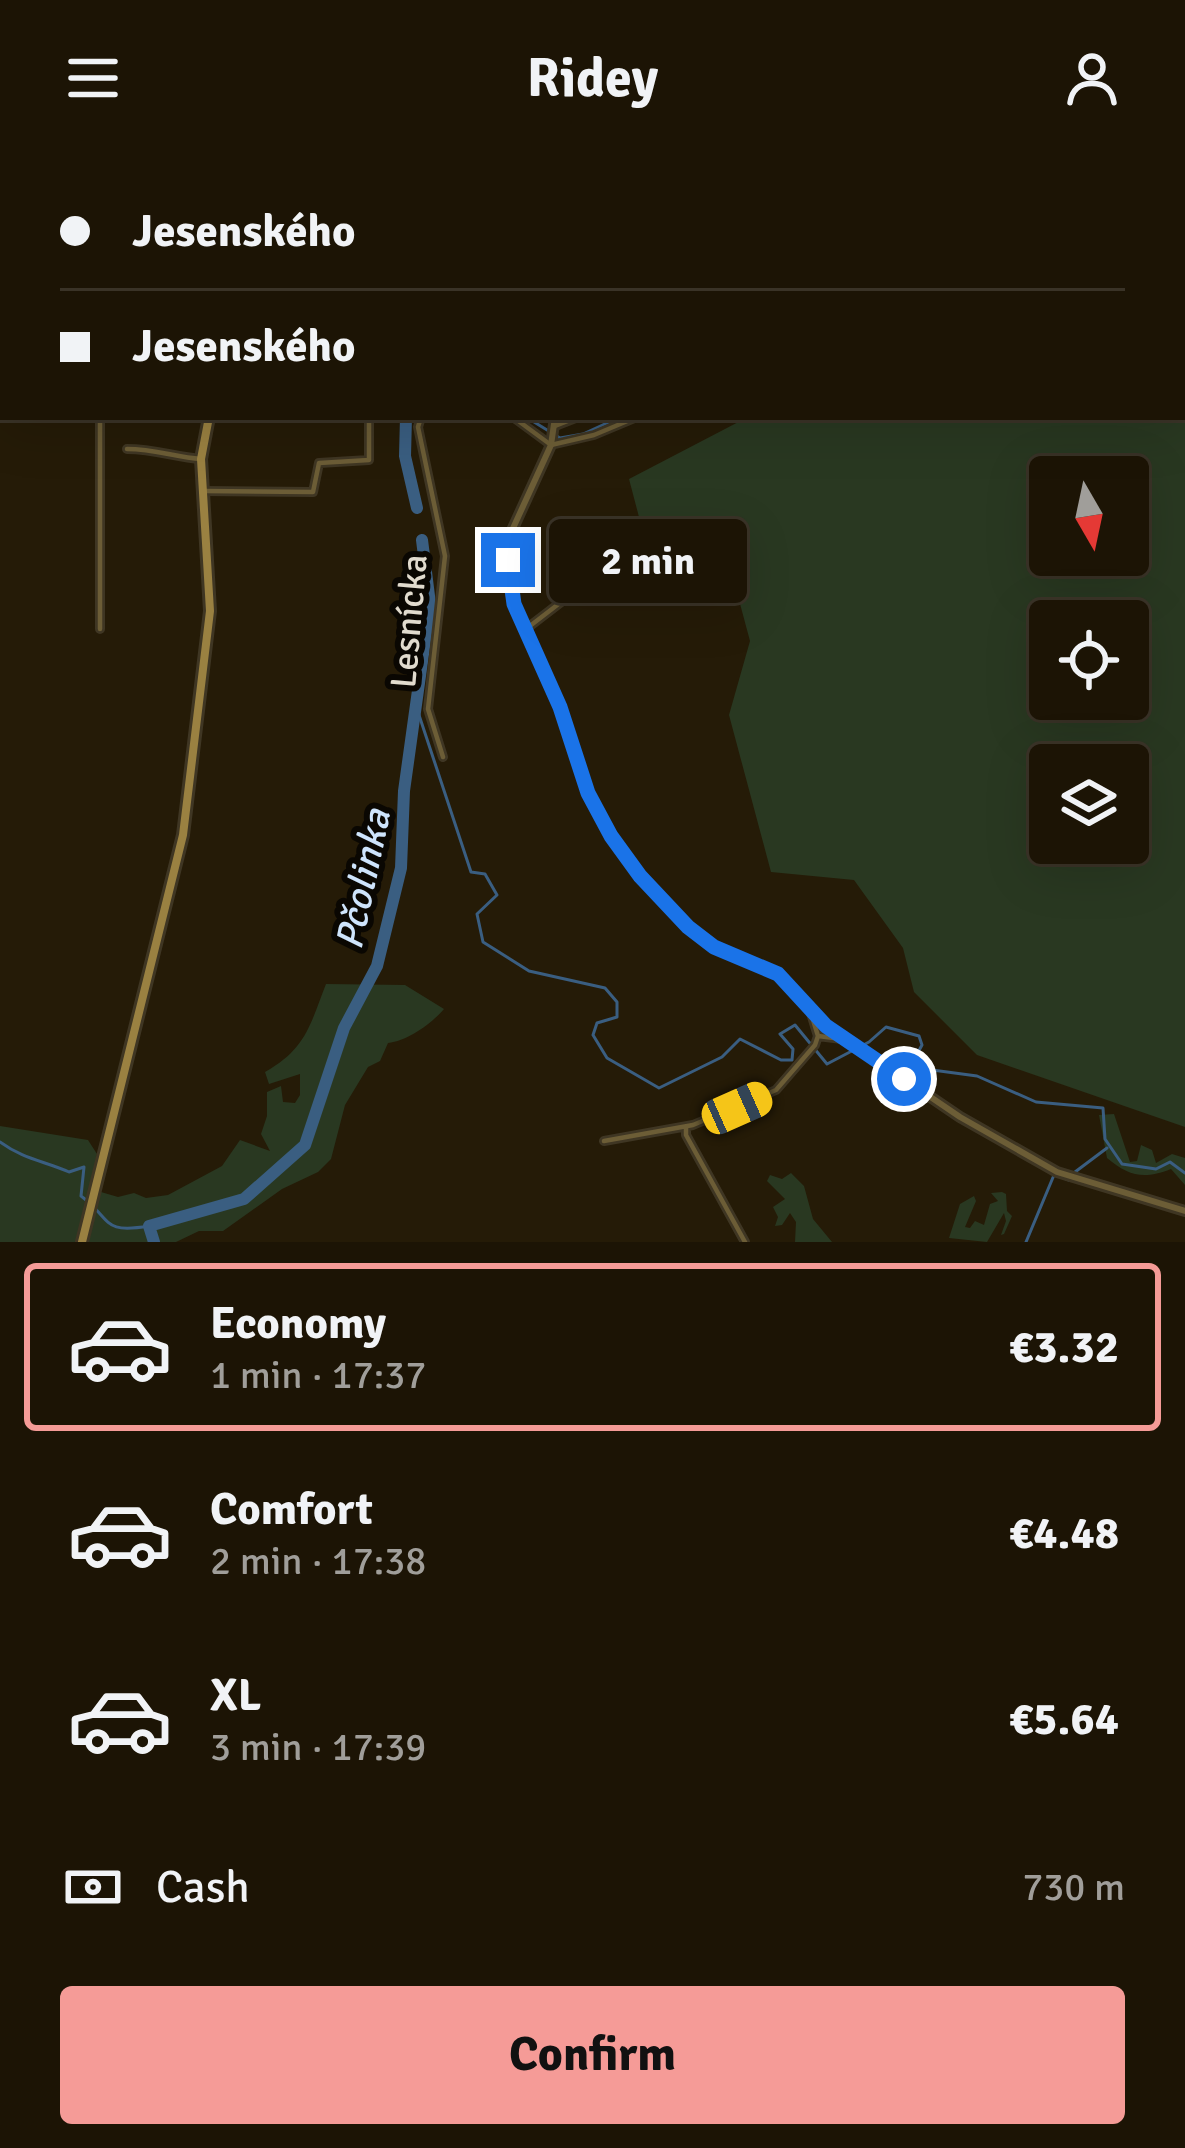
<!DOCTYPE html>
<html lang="en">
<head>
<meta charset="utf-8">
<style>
	body { margin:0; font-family:Signika,sans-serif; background:#251d0f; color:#f1f3f6; height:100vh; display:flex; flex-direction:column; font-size:45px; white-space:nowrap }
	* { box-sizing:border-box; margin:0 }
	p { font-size:39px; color:#a09e9a }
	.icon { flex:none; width:66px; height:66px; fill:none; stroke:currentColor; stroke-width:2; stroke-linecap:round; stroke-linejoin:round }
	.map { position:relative; height:1086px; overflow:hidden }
	.details { display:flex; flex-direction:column; background:#1c1405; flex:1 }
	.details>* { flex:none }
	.hud { position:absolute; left:0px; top:0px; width:1185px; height:264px; box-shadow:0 12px 48px #0002,0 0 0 3px #3a3327; display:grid; align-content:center; height:264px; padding:0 60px; background:#1c1405 }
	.needle { width:78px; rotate:171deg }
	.tools { position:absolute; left:1029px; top:300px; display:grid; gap:24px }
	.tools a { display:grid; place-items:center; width:120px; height:120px; border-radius:12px; background:#1c1405; box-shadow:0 12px 48px #0002,0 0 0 3px #3a3327; font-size:60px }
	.end { position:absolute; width:54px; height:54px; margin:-27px; border:15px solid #1a73e8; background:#fff; box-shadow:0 0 0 6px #fff }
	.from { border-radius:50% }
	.bubble { position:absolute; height:84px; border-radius:12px; background:#1c1405; box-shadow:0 12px 48px #0002,0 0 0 3px #3a3327; font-size:39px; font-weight:800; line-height:84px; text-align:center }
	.car { position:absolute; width:36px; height:72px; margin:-36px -18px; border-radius:15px; box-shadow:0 0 9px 3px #0007; background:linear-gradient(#f5c518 24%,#345 0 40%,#f5c518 0 76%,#345 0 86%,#f5c518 0) }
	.hud b { display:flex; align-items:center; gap:42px; height:114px; font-size:45px }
	.hud b+b { border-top:3px solid #3a3327 }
	.hud i { width:30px; height:30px; background:#f1f3f6 }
	ul { padding:21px 0 0; list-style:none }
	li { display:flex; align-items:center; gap:36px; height:168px; margin:0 24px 18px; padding:0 36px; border:6px solid transparent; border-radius:12px }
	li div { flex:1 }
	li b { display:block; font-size:45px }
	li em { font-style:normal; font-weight:800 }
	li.current { border-color:#f59b97 }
	li>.icon { width:108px; height:108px; stroke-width:1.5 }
	.pay { display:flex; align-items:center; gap:30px; height:132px; padding:0 60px; font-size:45px }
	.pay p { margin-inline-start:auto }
	.button { display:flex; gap:24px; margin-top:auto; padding:24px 60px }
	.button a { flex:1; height:138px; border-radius:12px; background:#f59b97; color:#111; font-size:48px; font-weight:800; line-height:138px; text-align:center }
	header { display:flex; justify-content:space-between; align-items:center; height:156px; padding:0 60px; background:#1c1405; font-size:54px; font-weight:800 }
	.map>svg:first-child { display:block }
	.green { fill:#293821; fill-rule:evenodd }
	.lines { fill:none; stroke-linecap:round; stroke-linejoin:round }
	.stream { stroke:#3a5e81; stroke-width:3 }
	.river { stroke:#3a5e81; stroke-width:12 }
	.minor-casing { stroke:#3f3623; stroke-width:10 }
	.tertiary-casing { stroke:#3f3623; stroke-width:12 }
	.secondary-casing { stroke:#3f3623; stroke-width:14 }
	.minor { stroke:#6c5d36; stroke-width:4.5 }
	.tertiary { stroke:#6c5d36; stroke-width:6 }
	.secondary { stroke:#9a8141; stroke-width:8 }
	.route { stroke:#1a73e8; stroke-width:15 }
	.labels { text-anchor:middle; stroke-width:12; stroke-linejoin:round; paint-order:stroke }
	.street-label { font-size:36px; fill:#e1dbce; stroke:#0a0702 }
	.water-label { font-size:39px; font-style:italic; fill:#cee4fc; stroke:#0a0702 }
</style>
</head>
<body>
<header><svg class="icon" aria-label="menu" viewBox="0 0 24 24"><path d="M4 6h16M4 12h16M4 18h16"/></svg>Ridey<svg class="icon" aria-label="person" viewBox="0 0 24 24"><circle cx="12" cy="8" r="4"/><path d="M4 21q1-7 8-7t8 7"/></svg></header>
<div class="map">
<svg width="1185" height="1086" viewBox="0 0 1185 1086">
	<rect width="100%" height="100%" fill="#251b07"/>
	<path class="green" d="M752 0H1185V971L977 899 914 836 903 792 854 724 771 716 729 559 750 485 739 444 697 394 639 361 629 323 748 261H1182V3H750ZM1050 321H1128V399H1050ZM1050 465H1128V543H1050ZM1050 609H1128V687H1050Z
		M326 828 405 829 444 853C432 867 408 885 388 887L380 905 368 911 345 949 331 1003 318 1016 282 1033 223 1075H199L176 1086H85L95 1040 101 1036 118 1041 134 1037 146 1042 168 1039 222 1010 240 984 270 995 261 978 267 960V936L281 930 283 946 295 947 300 939V918L269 928 265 916C306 893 310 869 326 828Z
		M1114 958 1130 1006 1137 1005 1141 989 1152 994 1156 1007 1172 998 1185 1002V1029L1171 1013C1143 1024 1129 1020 1107 1002L1099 959Z
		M0 970 88 984 97 998 77 1086H0Z
		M791 1017 804 1030 813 1063 832 1086H795L796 1066 790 1057 782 1069 775 1070 778 1061 773 1051 785 1043 767 1025 770 1019 782 1023Z
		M1002 1036 1006 1038 1007 1055 1012 1060 1004 1078 1001 1079 1006 1065 1004 1057 987 1086 949 1082 960 1048 974 1040 976 1045 965 1071 970 1072 975 1065 984 1069 990 1048 998 1045 991 1037Z"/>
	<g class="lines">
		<path class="stream" d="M1182 217H1185
			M526 261 560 282 583 278 620 261
			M416 550 471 716 485 718 497 739 477 758 483 786 529 815 605 832 617 846V861L597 867 593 879 607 902 659 932 722 901 740 883 781 904H792L793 893 780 878 795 869 827 908 869 886 886 871 919 880 922 889 910 911 977 920 1036 946 1103 952 1105 983 1122 1008 1156 1013 1170 1006 1185 1017
			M0 986C23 1003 44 1005 69 1016L84 1011 81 1040C113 1064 101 1078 149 1070
			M1075 1016 1107 992
			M1058 1020 1069 1024
			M1026 1086 1054 1019"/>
		<path class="river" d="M514 0V3
			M406 261 405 300 417 352
			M154 1086 149 1070 244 1043 305 989 344 872 377 810 401 712 404 635 430 448 422 384"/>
		<g class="minor-casing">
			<path id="minor" d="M47 0V3
				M103 0V3
				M144 0V3
				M183 0V3
				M210 0V3
				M295 0V3
				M745 3 746 0
				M421 261 418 271 445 400 428 553 443 601
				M513 261 551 289 594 279 637 261
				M555 270 578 261
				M127 293C155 293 175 301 201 303
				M204 335 313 336 319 307 369 304V261
				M100 473V261
				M526 473 660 370
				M818 880 842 883
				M686 971V979L745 1086
				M604 985 693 969 776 934 815 889 818 880 810 854"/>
		</g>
		<g class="tertiary-casing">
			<path id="tertiary" d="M628 3 629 0
				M555 261 551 289 509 381 508 426 514 449 560 551 588 637 611 679 640 720 689 771 714 791 778 818 826 870 960 961 1057 1016 1185 1055"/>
		</g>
		<g class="secondary-casing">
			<path id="secondary" d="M345 3 346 0
				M82 1086 183 679 210 455 201 303 209 261"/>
		</g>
		<use href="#minor" class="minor"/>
		<use href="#tertiary" class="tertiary"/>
		<use href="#secondary" class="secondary"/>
	</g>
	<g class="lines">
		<path class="route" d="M508 404 514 448 560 551 588 637 611 680 640 720 688 771 714 791 778 818 826 870 904 923"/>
	</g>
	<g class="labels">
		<g class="street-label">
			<text transform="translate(408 465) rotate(-85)" y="13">Lesnícka</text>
		</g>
		<g class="water-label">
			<text transform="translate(362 723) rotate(-78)" y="14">Pčolinka</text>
		</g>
	</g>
</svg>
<div class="tools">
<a><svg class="needle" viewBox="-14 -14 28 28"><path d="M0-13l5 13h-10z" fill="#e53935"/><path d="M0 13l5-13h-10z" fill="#a09e9a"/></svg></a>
<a><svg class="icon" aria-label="locate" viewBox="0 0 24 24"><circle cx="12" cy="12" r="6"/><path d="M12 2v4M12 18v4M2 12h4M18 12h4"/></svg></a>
<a><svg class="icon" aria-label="layers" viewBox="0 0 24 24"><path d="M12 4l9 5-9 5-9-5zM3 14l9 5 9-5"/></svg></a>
</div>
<i class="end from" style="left:904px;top:923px"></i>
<i class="end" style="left:508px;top:404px"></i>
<div class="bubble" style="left:549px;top:363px;width:198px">2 min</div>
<i class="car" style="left:737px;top:952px;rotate:66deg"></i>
<div class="hud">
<b><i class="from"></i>Jesenského</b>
<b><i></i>Jesenského</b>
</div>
</div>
<section class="details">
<ul>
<li class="current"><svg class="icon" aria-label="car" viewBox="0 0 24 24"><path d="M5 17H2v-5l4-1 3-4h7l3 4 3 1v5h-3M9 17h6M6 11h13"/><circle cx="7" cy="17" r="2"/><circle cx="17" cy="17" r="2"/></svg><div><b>Economy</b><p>1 min · 17:37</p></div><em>€3.32</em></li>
<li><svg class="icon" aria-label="car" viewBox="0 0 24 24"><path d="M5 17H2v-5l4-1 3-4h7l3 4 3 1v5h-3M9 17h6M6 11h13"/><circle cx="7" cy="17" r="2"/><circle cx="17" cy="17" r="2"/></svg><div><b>Comfort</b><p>2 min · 17:38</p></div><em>€4.48</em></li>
<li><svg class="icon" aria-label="car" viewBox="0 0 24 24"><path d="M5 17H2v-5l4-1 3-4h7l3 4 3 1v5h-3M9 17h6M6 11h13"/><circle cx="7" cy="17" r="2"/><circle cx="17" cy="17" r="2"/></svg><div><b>XL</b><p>3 min · 17:39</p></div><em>€5.64</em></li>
</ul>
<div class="pay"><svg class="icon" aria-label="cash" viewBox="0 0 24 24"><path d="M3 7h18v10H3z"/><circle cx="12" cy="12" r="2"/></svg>Cash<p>730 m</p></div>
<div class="button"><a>Confirm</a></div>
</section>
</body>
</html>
